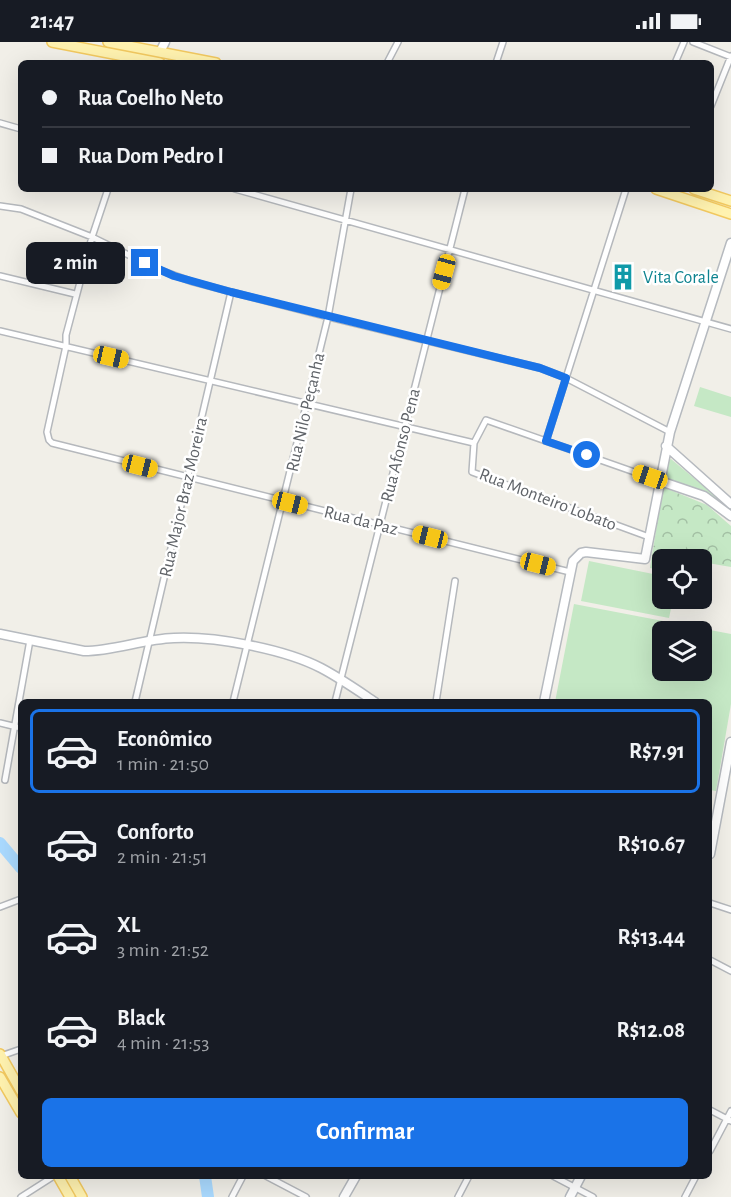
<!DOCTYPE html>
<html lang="pt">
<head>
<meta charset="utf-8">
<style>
	body { margin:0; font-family:"Alegreya Sans",sans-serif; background:#242831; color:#f1f3f6; height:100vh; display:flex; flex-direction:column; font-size:22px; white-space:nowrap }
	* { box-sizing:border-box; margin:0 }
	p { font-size:20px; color:#9ea1a6 }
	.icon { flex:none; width:33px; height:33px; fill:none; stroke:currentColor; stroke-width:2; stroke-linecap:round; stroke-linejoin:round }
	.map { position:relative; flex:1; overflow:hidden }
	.sheet { position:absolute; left:18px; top:657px; width:694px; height:480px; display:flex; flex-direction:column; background:#171b24; border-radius:9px; box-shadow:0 6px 24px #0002 }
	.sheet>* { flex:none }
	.hud { position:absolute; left:18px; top:18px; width:696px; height:132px; border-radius:9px; box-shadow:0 6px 24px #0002; display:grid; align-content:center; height:132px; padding:0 24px; background:#171b24 }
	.buttons { position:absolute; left:652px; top:507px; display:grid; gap:12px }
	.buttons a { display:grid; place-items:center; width:60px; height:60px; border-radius:9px; background:#171b24; box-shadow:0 6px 24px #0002; font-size:30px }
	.end { position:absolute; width:27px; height:27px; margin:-14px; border:8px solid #1a73e8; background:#fff; box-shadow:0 0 0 3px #fff }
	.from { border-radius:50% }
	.bubble { position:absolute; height:42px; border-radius:9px; background:#171b24; box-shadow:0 6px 24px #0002; font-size:20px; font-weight:700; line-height:42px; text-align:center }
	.car { position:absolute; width:18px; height:36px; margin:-18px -9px; border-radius:8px; box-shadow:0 0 4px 2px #0007; background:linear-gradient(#f5c518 24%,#345 0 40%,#f5c518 0 76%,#345 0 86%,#f5c518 0) }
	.hud b { display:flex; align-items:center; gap:21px; height:57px; font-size:22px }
	.hud b+b { border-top:2px solid #363941 }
	.hud i { width:15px; height:15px; background:#f1f3f6 }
	ul { padding:10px 0 0; list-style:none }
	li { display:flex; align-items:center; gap:18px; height:84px; margin:0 12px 9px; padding:0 12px; border:3px solid transparent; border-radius:9px }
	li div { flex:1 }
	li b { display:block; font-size:22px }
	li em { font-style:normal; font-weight:700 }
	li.current { border-color:#1a73e8 }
	li>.icon { width:54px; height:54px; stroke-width:1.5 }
	.action { display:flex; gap:12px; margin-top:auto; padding:12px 24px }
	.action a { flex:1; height:69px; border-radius:9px; background:#1a73e8; color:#fff; font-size:24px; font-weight:700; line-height:69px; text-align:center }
	.status { display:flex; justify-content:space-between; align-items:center; height:42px; padding:0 30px; background:#171b24; direction:ltr }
	.status svg { height:16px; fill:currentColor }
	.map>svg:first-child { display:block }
	.grass { fill:url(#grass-tufts) }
	.park { fill:url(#park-crowns) }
	.garden { fill:#c5e8c5; fill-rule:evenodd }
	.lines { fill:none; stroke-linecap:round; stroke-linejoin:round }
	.river { stroke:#aadaff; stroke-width:12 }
	.street-casing { stroke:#b5b8bc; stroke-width:8 }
	.secondary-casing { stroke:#b6babf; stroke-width:11 }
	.primary-casing { stroke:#f2c960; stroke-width:12 }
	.street { stroke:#fff; stroke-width:5 }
	.secondary { stroke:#fff; stroke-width:8 }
	.primary { stroke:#fff2af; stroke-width:9 }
	.route { stroke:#1a73e8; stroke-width:8 }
	.labels { text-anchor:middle; stroke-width:5; stroke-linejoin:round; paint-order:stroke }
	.culture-label { font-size:18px; fill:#0d838f; stroke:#fff; text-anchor:start }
	.street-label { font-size:18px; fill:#5f6368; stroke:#fff }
</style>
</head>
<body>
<div class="status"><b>21:47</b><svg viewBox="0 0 49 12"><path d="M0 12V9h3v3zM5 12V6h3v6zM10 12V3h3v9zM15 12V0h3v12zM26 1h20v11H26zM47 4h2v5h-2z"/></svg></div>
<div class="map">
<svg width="731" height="1155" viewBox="0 0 731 1155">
	<defs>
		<pattern id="grass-tufts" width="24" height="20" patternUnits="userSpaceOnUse" patternTransform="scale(1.5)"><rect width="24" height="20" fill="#c5e8c5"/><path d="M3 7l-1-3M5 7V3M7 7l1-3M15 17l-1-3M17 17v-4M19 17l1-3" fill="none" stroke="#a3c0a4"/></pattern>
		<pattern id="park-crowns" width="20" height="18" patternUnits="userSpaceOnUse" patternTransform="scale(1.5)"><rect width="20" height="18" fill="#c5e8c5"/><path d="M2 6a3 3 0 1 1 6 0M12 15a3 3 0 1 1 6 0" fill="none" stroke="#a3c0a4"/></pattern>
	</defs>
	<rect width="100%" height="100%" fill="#f1efe8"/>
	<path class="grass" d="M671 417 731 467V472L667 437 666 433 668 419Z"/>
	<path class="park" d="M663 445 707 463 731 484V525L702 520V518H663V529L650 526Z"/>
	<path class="garden" d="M700 345 731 355V375L694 364Z
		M657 494 687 500 684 516 654 510Z
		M589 519 663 534V556L673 557 669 576 581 559Z
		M574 562 731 592V662L716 749 710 748V660H555ZM663 590H702V628H663Z"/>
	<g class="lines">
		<path class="river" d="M0 801 21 826
			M205 1134 208 1155"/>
		<g class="street-casing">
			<path id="street" d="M693 0 731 15
				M387 21 398 0
				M496 21 503 0
				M675 21 684 0
				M711 64 731 14
				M0 81 21 87
				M108 147 92 195 66 293V304L47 390 49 398 52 401 570 530
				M235 147 731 287
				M0 164 21 167 92 195 157 227 193 240 328 275 540 326 566 336 670 390
				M0 234 75 252
				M0 289 474 401
				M546 399 626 147
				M649 495 472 430 474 401 486 378 660 439
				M135 660 231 250
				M233 660 328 275 351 147
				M335 660 465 147
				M436 660 455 539
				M0 681 21 686
				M5 738 30 598
				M710 861 731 868
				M0 865 21 857
				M710 918 731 929
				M1 1014 21 1007
				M710 1068 731 1079
				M710 1109 731 1069
				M266 1134 306 1155
				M553 1134 593 1155
				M21 1155 54 1134
				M232 1155 243 1134
				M458 1155 469 1134
				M685 1155 696 1134"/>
		</g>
		<g class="secondary-casing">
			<path id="secondary" d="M160 10 165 0
				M666 404 731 462
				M660 439 704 454 731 474
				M0 592 84 609C114 609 143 597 174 596 215 594 284 607 321 626 340 636 357 648 375 660
				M544 660 573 519 581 511 586 510 645 517 670 390 731 201
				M710 812 731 700
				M344 1155 356 1134
				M570 1155 581 1134"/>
		</g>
		<g class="primary-casing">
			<path id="primary" d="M52 0 160 21
				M108 0 216 21
				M656 147 731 172
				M694 147 731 159
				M0 1012 21 1049
				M0 1035 21 1071
				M58 1134 70 1155
				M70 1134 82 1155"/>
		</g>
		<use href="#street" class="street"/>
		<use href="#secondary" class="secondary"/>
		<use href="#primary" class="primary"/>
	</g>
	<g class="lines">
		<path class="route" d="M145 221 174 234 231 250 540 326 566 336 546 399 587 413"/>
	</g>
	<defs>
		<g id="building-bare" transform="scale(2.07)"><path d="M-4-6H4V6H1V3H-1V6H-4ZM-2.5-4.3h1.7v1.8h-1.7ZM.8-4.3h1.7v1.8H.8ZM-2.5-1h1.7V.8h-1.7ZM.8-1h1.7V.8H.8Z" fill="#0f9aa8" stroke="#fff" stroke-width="2.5" paint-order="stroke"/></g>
	</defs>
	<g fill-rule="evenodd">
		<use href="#building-bare" x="623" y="235"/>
	</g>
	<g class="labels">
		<g class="culture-label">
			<text x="643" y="241">Vita Corale</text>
		</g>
		<g class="street-label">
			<text transform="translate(305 370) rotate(-77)" y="6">Rua Nilo Peçanha</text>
			<text transform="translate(400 403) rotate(-76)" y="6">Rua Afonso Pena</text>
			<text transform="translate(183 455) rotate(-77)" y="6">Rua Major Braz Moreira</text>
			<text transform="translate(548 457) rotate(21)" y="6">Rua Monteiro Lobato</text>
			<text transform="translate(361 478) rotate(14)" y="6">Rua da Paz</text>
		</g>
	</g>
</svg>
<div class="buttons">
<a><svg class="icon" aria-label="locate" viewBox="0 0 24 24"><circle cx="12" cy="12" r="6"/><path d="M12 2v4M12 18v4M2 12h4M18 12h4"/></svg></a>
<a><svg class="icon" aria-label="layers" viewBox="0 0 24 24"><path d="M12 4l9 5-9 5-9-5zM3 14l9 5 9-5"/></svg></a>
</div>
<i class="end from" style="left:587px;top:413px"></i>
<i class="end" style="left:145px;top:221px"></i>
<div class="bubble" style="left:26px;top:200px;width:99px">2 min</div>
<i class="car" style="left:444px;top:230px;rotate:195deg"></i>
<i class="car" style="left:111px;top:315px;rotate:103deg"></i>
<i class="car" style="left:140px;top:424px;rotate:104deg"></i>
<i class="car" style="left:650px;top:435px;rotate:289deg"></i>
<i class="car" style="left:290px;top:461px;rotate:104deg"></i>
<i class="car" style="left:430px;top:495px;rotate:284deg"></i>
<i class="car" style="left:538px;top:522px;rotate:104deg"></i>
<div class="hud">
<b><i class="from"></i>Rua Coelho Neto</b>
<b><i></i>Rua Dom Pedro I</b>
</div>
<section class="sheet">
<ul>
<li class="current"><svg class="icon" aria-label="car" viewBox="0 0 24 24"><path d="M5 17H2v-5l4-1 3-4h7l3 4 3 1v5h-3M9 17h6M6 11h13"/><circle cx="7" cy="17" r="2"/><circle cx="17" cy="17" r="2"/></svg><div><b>Econômico</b><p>1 min · 21:50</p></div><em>R$7.91</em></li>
<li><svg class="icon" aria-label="car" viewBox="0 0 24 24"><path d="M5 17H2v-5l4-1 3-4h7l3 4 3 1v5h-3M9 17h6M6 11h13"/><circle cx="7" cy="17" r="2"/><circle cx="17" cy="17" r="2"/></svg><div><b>Conforto</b><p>2 min · 21:51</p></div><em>R$10.67</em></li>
<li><svg class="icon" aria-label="car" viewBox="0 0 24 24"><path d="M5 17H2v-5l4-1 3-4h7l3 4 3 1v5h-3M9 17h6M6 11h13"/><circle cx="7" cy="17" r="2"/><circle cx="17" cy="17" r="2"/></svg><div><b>XL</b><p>3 min · 21:52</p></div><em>R$13.44</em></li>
<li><svg class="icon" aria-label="car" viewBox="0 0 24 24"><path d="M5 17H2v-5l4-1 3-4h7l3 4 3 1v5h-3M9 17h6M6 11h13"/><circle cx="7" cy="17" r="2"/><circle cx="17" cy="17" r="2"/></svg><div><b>Black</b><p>4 min · 21:53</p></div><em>R$12.08</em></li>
</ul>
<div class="action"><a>Confirmar</a></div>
</section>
</div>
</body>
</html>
